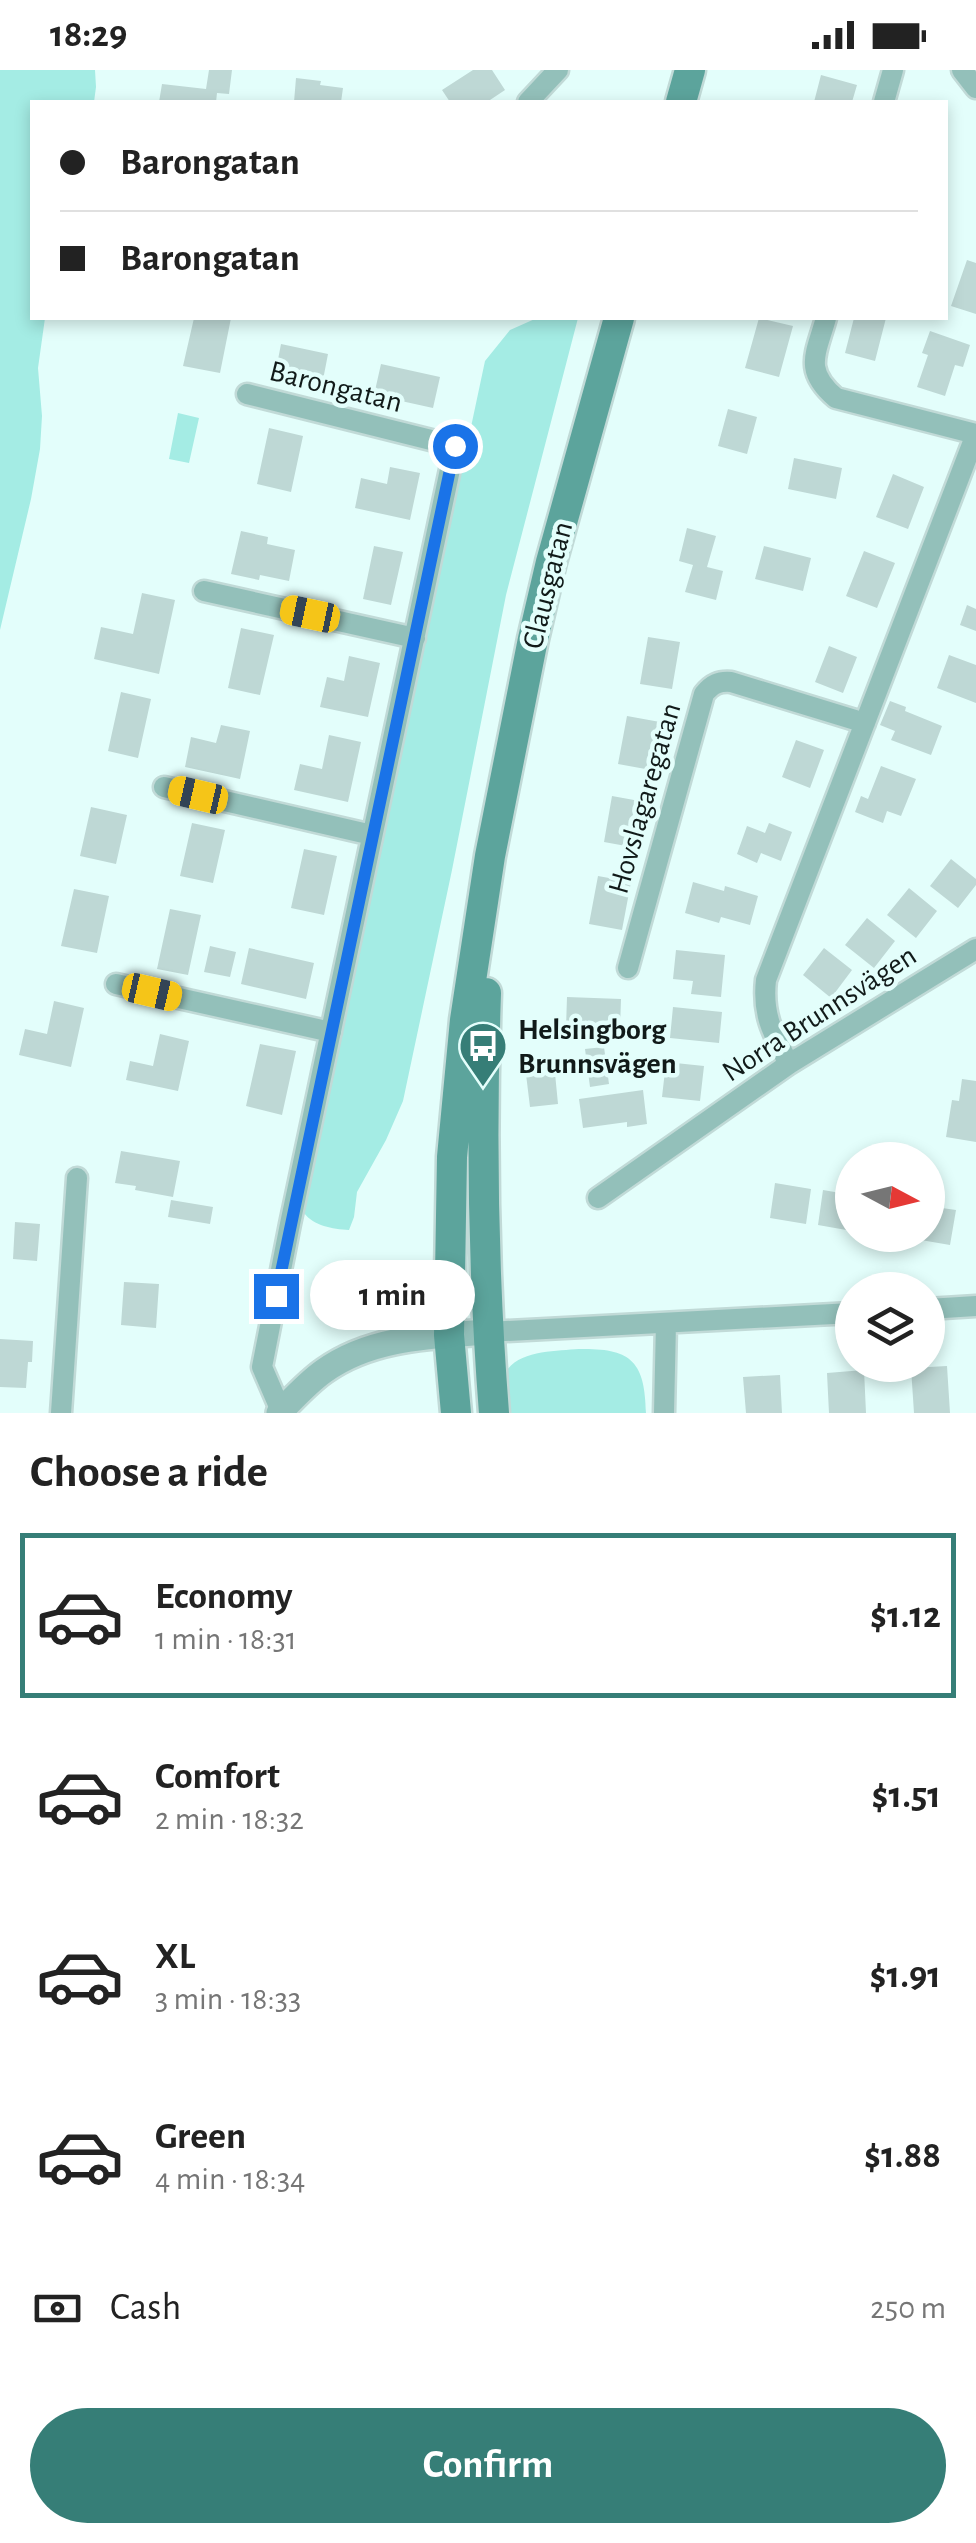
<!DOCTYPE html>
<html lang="en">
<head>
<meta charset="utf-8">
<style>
	body { margin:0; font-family:"Alegreya Sans",sans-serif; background:#f2f2f2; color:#222; height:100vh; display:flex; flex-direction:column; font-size:38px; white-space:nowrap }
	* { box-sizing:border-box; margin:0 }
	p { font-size:32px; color:#767676 }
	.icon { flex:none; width:55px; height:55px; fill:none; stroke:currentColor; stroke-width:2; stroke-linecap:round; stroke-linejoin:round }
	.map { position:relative; height:1343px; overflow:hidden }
	.side { display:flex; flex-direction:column; background:#fff; flex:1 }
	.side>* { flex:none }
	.banner { position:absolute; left:30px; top:30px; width:918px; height:220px; border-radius:0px; box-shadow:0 5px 15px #0003; display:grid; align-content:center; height:220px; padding:0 30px; background:#fff }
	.needle { width:65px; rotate:97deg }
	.buttons { position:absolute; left:835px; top:1072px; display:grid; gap:20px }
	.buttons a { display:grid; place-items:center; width:110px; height:110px; border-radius:50%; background:#fff; box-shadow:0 5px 15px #0003; font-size:50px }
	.end { position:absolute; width:45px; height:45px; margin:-22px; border:12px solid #1a73e8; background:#fff; box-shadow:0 0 0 5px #fff }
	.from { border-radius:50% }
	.bubble { position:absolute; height:70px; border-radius:35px; background:#fff; box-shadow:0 5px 15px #0003; font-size:32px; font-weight:700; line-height:70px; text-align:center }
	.car { position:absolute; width:30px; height:60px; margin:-30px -15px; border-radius:12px; box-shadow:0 0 8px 2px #0007; background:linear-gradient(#f5c518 24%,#345 0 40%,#f5c518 0 76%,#345 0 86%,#f5c518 0) }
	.banner b { display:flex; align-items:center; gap:35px; height:95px; font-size:38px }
	.banner b+b { border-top:2px solid #e0e0e0 }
	.banner i { width:25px; height:25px; background:#222 }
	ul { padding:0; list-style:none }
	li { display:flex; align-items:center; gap:30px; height:165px; margin:0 20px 15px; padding:0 10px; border:5px solid transparent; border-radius:0px }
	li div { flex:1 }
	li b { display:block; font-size:38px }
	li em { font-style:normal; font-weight:700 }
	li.on { border-color:#367e77 }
	li>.icon { width:90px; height:90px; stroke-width:1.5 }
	h2 { padding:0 30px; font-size:45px; line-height:120px }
	.pay { display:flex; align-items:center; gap:25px; height:110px; padding:0 30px; font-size:38px }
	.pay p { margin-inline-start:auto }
	.cta { display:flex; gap:20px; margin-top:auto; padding:20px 30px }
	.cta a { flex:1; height:115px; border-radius:60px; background:#367e77; color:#fff; font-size:40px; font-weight:700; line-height:115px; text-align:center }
	.status { display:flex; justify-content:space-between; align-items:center; height:70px; padding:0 50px; background:#fff; direction:ltr }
	.status svg { height:28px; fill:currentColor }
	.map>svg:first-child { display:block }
	.green { fill:#a4ece4 }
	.building { fill:#bed8d5 }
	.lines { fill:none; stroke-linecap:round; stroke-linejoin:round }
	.minor-casing { stroke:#c1dad7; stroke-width:25 }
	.tertiary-casing { stroke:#c1dad7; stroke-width:30 }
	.secondary-casing { stroke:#c1dad7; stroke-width:35 }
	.minor { stroke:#93c0ba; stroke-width:20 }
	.tertiary { stroke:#93c0ba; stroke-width:25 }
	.secondary { stroke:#5ca49c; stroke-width:30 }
	.route { stroke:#1a73e8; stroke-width:12 }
	.labels { text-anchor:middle; stroke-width:9; stroke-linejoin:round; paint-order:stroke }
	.street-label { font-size:30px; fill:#111a19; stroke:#e3fefb }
	.poi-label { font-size:30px; font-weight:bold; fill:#111a19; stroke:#e3fefb; text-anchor:start }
</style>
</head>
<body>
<div class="status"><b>18:29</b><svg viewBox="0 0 49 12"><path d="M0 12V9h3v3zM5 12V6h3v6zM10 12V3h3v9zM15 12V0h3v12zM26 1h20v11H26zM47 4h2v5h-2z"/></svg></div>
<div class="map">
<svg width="976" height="1343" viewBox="0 0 976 1343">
	<rect width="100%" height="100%" fill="#e3fefb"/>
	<path class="green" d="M0 0H95L96 17 94 32H32V248H45L38 298 42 346 40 379 31 429 0 560Z
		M537 248H578L506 525 452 800 403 1031 386 1070 357 1122 354 1147 349 1160C332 1159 314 1156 304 1143L485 291 510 260Z
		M178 343 199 348 189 393 169 389Z
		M579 1279C631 1278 645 1291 646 1343H501C502 1331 500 1314 505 1303 518 1280 557 1281 579 1279Z"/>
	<path class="building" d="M209 0H232L229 24 217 23 216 32H159L162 14 206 19Z
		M473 0H492L505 20 487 32H450L442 20Z
		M821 5 857 15 852 32H814Z
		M296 8 321 11 320 15 343 18 341 32H294Z
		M967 190 976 193V244L951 236Z
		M194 248H231L220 303 183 296Z
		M759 248 793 256 779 307 745 298Z
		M854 248H886L875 291 845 283Z
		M930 261 970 275 963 297 955 295 945 326 917 317 928 285 922 283Z
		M281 274 328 284 322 315 275 305Z
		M381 294 440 307 433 338 374 325Z
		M728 339 757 347 747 384 718 376Z
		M269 358 303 366 291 422 257 414Z
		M794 388 842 398 836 429 788 419Z
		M390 397 420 403 410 450 355 438 361 408 387 414Z
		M893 404 924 417 908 459 876 447Z
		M687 458 716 466 707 497 723 501 716 530 685 522 693 495 679 491Z
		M241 461 268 467 267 474 295 480 289 511 260 505 259 510 231 504Z
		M374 476 403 482 391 535 363 529Z
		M764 476 811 488 803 521 755 509Z
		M864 481 895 493 877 538 846 526Z
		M142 523 175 530 159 604 94 589 101 557 133 564Z
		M967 535 976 539V561L960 555Z
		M241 558 274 565 260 625 228 618Z
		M648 567 680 572 672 619 640 614Z
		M829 576 857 587 843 623 815 612Z
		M949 585 976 595V633L937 618Z
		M349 586 380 593 368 647 320 637 327 607 344 611Z
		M121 622 151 629 138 688 108 681Z
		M890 631 906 637 905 641 942 656 931 685 891 670 895 661 880 655Z
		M627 646 660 652 651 700 618 694Z
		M221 655 250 661 240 709 185 697 191 667 216 673Z
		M329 665 361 672 348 732 294 720 300 694 322 699Z
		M796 670 824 680 810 718 782 707Z
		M881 696 916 709 901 746 887 741 883 753 855 742 861 726 868 729Z
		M612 726 645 732 637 778 604 772Z
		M91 737 127 745 116 794 80 786Z
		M192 753 225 760 213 813 180 806Z
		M769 753 792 762 781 791 761 783 757 793 737 784 747 756 765 763Z
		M304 779 337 786 324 845 291 838Z
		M951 789 976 809V815L958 838 930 816Z
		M598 806 631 812 622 860 589 854Z
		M693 812 724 821 725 816 758 826 750 855 721 847 719 853 685 843Z
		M909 818 937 841 916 868 887 845Z
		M74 819 109 826 97 883 61 876Z
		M170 839 201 845 188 905 157 899Z
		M867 848 895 871 874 898 845 875Z
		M210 876 236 882 230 907 204 902Z
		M249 878 314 893 306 929 241 914Z
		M824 878 852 900 831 928 803 905Z
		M676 880 725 885 721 927 691 924 693 911 673 909Z
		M567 927 621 929 620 959 566 958Z
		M54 931 84 938 71 997 19 985 25 959 47 964Z
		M673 937 722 942 719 973 670 968Z
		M160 964 189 971 178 1021 126 1010 130 991 153 996Z
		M260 974 296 981 282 1045 246 1036Z
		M604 977 609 1014 590 1017 585 979Z
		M666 992 704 996 700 1031 662 1027Z
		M554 993 558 1034 530 1037 525 996Z
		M962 1009 976 1011V1072L946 1067 952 1030 959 1031Z
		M643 1020 647 1054 627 1057V1052L583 1058 579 1029Z
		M121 1081 180 1091 173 1127 135 1120 136 1116 115 1113Z
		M775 1113 811 1119 806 1154 770 1148Z
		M823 1120 852 1125V1161L818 1155Z
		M171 1130 213 1137 210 1154 168 1147Z
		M928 1136 956 1140 950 1175 915 1169V1165H928Z
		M15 1152 40 1154 37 1191 13 1189Z
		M124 1212 159 1214 156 1258 121 1255Z
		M0 1269 33 1271 32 1292H28L26 1318 0 1317Z
		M947 1296 950 1343H914L911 1298Z
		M864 1300 866 1343H829L827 1303Z
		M780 1305 782 1343H746L743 1307Z"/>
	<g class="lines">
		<g class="minor-casing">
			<path id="minor" d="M962 0 976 18
				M528 32 558 0
				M884 32 893 0
				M826 248C816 284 803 300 836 328L976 364
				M247 324 455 376 290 1154 262 1297 281 1341
				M204 521 415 568
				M164 717 372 765
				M628 898 704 624C712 614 719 611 731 612L865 653
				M116 914 331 962
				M789 994C773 964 762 945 766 910L976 364
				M598 1128 789 994 976 879
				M928 1239 976 1236
				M488 1262 852 1243
				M61 1343 77 1108
				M664 1343 666 1253"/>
		</g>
		<g class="tertiary-casing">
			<path id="tertiary" d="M279 1343C293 1329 307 1313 324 1301 371 1267 432 1266 488 1262"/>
		</g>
		<g class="secondary-casing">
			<path id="secondary" d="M681 32 690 0
				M486 923C481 1064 483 1203 494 1343
				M456 1343 449 1265 452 1087 465 950 490 786 533 569 551 492 619 248"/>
		</g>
		<use href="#minor" class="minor"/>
		<use href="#tertiary" class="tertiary"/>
		<use href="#secondary" class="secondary"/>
	</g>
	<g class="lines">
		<path class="route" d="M276 1226 455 376"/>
	</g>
	<defs>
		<g id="bus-pin" transform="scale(2.5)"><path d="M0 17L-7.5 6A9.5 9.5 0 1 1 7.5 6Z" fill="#367e77" stroke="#e3fefb"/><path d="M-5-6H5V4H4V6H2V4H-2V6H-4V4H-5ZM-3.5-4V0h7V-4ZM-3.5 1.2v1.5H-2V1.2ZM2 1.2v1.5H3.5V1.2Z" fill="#fff"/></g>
	</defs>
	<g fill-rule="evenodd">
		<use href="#bus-pin" x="483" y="976"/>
	</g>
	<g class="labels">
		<g class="street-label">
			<text transform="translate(336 316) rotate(14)" y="10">Barongatan</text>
			<text transform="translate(547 515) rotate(-76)" y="10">Clausgatan</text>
			<text transform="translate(644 728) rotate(-74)" y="10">Hovslagaregatan</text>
			<text transform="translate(819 943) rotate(-33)" y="10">Norra Brunnsvägen</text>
		</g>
		<g class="poi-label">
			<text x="518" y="969">Helsingborg<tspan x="518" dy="34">Brunnsvägen</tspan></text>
		</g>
	</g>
</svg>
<div class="buttons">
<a><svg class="needle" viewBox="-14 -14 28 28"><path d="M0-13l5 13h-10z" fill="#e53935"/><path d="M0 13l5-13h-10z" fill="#767676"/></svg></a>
<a><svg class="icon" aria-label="layers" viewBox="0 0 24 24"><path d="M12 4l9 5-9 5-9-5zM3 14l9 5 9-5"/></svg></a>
</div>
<i class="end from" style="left:455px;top:376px"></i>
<i class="end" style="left:276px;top:1226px"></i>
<div class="bubble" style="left:310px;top:1190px;width:165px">1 min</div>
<i class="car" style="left:310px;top:544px;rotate:282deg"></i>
<i class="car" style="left:198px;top:725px;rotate:283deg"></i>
<i class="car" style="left:152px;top:922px;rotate:103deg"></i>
<div class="banner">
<b><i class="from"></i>Barongatan</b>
<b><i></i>Barongatan</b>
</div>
</div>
<section class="side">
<h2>Choose a ride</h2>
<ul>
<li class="on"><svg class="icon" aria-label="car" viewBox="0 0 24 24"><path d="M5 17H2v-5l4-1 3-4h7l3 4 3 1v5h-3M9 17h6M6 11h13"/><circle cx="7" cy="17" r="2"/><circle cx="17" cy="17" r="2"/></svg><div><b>Economy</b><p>1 min · 18:31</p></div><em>$1.12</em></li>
<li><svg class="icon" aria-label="car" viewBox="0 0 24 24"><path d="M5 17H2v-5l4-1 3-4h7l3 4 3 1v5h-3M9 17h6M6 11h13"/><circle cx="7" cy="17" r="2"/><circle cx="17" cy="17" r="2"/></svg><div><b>Comfort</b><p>2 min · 18:32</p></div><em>$1.51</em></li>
<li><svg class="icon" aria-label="car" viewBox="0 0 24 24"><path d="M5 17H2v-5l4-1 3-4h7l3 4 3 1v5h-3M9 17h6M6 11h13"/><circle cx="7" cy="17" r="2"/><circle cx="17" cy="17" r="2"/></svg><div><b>XL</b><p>3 min · 18:33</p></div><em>$1.91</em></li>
<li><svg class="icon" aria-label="car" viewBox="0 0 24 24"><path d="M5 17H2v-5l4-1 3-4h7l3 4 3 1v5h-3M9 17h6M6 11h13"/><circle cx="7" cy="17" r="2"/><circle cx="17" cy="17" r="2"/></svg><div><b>Green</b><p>4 min · 18:34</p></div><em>$1.88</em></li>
</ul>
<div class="pay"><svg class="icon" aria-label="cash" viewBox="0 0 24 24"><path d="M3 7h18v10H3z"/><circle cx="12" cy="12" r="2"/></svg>Cash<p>250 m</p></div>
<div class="cta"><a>Confirm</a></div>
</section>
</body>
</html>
